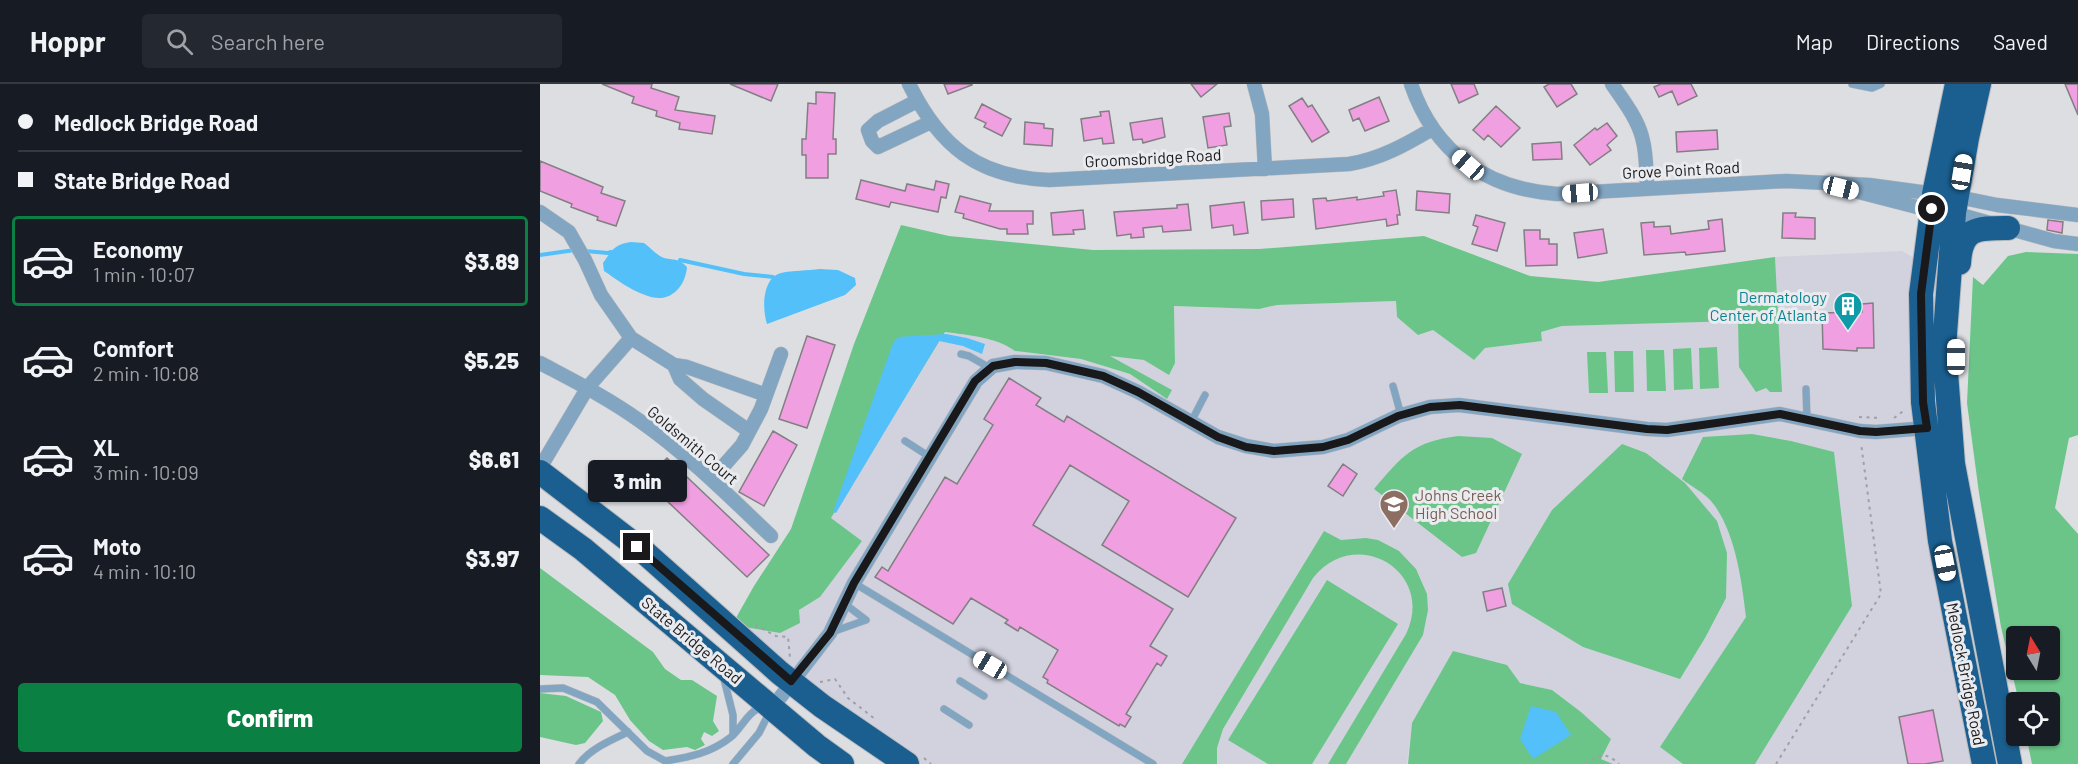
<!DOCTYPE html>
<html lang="en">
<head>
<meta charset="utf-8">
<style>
	body { margin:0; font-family:Barlow,sans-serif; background:#242831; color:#f1f3f6; height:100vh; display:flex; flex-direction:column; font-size:22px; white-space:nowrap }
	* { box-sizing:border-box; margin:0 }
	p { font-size:20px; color:#9ea1a6 }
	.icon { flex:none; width:33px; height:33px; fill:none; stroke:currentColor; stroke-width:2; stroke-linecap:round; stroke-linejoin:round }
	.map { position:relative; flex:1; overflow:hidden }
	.drawer { display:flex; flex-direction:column; background:#171b24; width:540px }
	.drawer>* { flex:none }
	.banner { display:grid; align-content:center; height:132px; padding:0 18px; background:#171b24 }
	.needle { width:39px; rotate:350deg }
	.fabs { position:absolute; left:1466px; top:542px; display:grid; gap:12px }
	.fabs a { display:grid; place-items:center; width:54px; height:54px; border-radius:6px; background:#171b24; box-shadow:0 2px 4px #0004; font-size:30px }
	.end { position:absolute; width:27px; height:27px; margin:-14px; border:8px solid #19191b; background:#fff; box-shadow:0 0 0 3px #fff }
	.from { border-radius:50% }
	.bubble { position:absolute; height:42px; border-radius:6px; background:#171b24; box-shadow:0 2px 4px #0004; font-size:20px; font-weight:800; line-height:42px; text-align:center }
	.car { position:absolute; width:18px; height:36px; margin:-18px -9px; border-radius:8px; box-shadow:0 0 4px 2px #0007; background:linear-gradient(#fff 24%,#345 0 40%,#fff 0 76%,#345 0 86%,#fff 0) }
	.banner b { display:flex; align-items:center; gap:21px; height:57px; font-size:22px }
	.banner b+b { border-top:2px solid #363941 }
	.banner i { width:15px; height:15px; background:#f1f3f6 }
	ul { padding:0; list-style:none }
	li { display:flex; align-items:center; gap:18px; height:90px; margin:0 12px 9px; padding:0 6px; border:3px solid transparent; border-radius:6px }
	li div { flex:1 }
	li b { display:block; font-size:22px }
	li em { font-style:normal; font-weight:800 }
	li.current { border-color:#0b8043 }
	li>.icon { width:54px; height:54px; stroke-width:1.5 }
	.cta { display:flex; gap:12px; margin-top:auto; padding:12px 18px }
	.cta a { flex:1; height:69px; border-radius:6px; background:#0b8043; color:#fff; font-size:24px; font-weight:800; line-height:69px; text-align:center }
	header { display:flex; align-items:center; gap:36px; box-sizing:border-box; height:84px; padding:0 30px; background:#171b24; border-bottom:2px solid #363941 }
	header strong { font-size:28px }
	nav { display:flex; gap:33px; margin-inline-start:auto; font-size:21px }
	.search { width:420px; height:54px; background:#242831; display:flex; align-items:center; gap:15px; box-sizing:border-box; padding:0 21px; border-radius:6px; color:#9ea1a6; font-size:22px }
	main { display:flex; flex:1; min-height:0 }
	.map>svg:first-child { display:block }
	.built { fill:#d1d2de }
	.green { fill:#6bc588; fill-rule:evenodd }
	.water { fill:#53c0f9 }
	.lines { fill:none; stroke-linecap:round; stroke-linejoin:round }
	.stream { stroke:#53c0f9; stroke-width:4 }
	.building { fill:#f09fe1; stroke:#827f82; stroke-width:1.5 }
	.lane-casing { stroke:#babbbe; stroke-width:8 }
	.street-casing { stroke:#babbbe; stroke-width:15 }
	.highway-casing { stroke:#babbbe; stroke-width:26 }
	.path { stroke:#9fa0a3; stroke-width:2; stroke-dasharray:3 4.5; stroke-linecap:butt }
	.lane { stroke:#82a5c2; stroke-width:7 }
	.street { stroke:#82a5c2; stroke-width:14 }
	.highway { stroke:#1a5f90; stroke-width:24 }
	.route { stroke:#19191b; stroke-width:8 }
	.labels { text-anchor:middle; stroke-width:6; stroke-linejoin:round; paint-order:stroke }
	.street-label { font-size:16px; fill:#19191b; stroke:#eaebef }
	.culture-label { font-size:16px; fill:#0d838f; stroke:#eaebef; text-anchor:end }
	.education-label { font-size:16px; fill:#785e54; stroke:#eaebef; text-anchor:start }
</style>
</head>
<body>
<header>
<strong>Hoppr</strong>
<div class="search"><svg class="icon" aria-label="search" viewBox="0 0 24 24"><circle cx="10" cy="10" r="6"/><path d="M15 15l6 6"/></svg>Search here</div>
<nav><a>Map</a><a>Directions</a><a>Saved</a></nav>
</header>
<main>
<section class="drawer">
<div class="banner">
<b><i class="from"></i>Medlock Bridge Road</b>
<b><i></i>State Bridge Road</b>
</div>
<ul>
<li class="current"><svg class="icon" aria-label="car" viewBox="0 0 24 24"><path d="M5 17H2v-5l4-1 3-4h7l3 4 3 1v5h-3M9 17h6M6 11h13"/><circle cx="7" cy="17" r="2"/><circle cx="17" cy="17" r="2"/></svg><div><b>Economy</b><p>1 min · 10:07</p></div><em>$3.89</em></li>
<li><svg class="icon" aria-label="car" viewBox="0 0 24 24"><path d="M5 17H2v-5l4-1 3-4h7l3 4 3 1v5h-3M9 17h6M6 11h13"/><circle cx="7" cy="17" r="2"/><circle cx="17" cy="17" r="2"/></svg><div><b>Comfort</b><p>2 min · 10:08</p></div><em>$5.25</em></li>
<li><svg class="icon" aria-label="car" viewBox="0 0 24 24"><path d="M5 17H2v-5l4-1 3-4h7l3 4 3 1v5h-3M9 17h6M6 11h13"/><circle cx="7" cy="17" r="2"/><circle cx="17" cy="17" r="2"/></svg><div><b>XL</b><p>3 min · 10:09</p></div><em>$6.61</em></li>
<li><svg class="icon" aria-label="car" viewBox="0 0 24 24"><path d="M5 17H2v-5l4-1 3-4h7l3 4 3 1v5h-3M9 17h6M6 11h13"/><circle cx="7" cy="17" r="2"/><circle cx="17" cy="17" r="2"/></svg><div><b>Moto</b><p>4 min · 10:10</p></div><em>$3.97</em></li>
</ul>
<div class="cta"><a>Confirm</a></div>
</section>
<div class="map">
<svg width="1538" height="680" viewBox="0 0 1538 680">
	<rect width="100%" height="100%" fill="#dddee2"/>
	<path class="built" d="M1362 167 1404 192V340L1387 339 1423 583 1445 574V680H1073L1061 675 1071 655 1041 628 1012 606 980 599 872 639 867 680H376L192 541 240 549 259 526 280 513 322 457 291 434 405 248 432 251 467 260 475 267 541 275 590 290 627 314 632 306 568 271 635 279 634 222 719 225 737 221 856 217 857 233 878 251 893 246 934 276 945 264 1002 257 1001 248 1022 242 1199 237 1227 304 1241 308 1235 173Z"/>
	<path class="green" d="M361 141 409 152 553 166 719 165 884 152 990 192 1058 198 1235 173 1242 308H1230L1226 304 1216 308 1199 283 1198 237 1022 242 1001 248 1002 257 945 264 934 276 893 246 878 251 857 233 856 217 737 221 719 225 634 222 635 279 629 291 604 276 570 272 632 306 627 315 590 290 541 275 475 267C456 253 428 251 405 248L291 434 322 457 280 513 259 526 260 539 240 549 192 541 214 502 251 445 314 260Z
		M1486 168 1538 170V351L1529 354 1515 424 1538 450V680H1492L1486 651H1509V618H1479L1461 543 1439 409 1427 319 1433 193 1443 201 1468 172ZM1476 552H1509V585H1476Z
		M1177 263 1179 304 1160 305 1159 264Z
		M1151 264 1153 305 1134 306 1133 265Z
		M1106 266H1124L1126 307H1107Z
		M1074 267H1093L1094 308H1075Z
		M1047 268H1066L1068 309H1049Z
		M1212 350 1251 357 1294 368 1312 522 1215 680H1143L1120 663 1206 533C1202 498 1195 445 1171 417 1164 409 1151 402 1142 395L1163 353Z
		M918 352 952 354 982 370 936 469 922 473 834 405C863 371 873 358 918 352Z
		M1082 360 1106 369 1145 399 1177 437 1187 469 1186 514 1165 554 1140 595 1043 563 972 520 968 500 1012 426Z
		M784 447 801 456 826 454 838 456 859 467 876 485 887 510 888 526 883 551 806 680H788L866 550C896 488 816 440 773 494L683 645 677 664V680H642Z
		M0 484 113 568 125 585 141 596H152L177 612 173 637 179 647 172 652 164 648 161 655 165 661 155 666 147 663 123 666 109 657 90 636 75 611 48 593 0 591Z
		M787 496 858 540 772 680H728L688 656Z
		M913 567 967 581 980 599 1012 606 1041 628 1071 655 1061 675 1073 680H868L872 639Z
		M0 609 26 612 61 628 63 637 45 659 36 661 0 653Z"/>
	<path class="water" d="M91 158 104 159C111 164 116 171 124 174 136 177 137 173 147 183 145 205 128 221 105 211 90 206 76 195 64 187L63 179C72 166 75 160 91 158Z
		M280 185 298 186 315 194 316 201 305 211 227 240C222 225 222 194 241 189 253 186 267 187 280 185Z
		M406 250 427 254 445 260 442 270 423 262 399 257 296 429 293 428 353 259 358 253Z
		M991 622 1016 628 1031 651 993 675 980 655Z"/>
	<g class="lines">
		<path class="stream" d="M45 167 68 169 71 168
			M0 171 35 166
			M140 176 204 190 233 193"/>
	</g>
	<path class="building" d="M62 0H112L111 4 139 13 135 26 175 32 172 50 139 45 140 39 116 32 117 27 92 19 94 13Z
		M190 0H238L231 17Z
		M404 0H432V1L408 10Z
		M651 0H677L661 13Z
		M911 0H934L938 10 919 19Z
		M1009 0H1031L1037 10 1017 23 1004 3Z
		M1121 0H1151L1157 12 1138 21 1132 7 1119 13 1114 3Z
		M1525 0H1538V31Z
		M276 8 295 9 293 55H296V70H288V94H266V71H262V55H266L268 19 276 20Z
		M839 13 849 37 825 47 819 34 813 37 809 26Z
		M762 14 768 23 772 21 789 48 772 58 749 22Z
		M442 20 471 35 462 52 444 43 446 39 435 34Z
		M956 22 980 44 961 63 948 51 944 56 933 46Z
		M569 27 574 59 563 60 562 54 544 57 541 35 561 32 560 28Z
		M689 29 691 42 684 43 687 61 668 64 663 33Z
		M622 34 625 53 603 59 602 55 593 56 590 39Z
		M485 38 504 40V44L513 45 512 62 484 60Z
		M1067 39 1077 52 1067 61 1071 66 1050 81 1034 61 1055 44 1057 46Z
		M1177 46 1178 65 1137 68 1136 48Z
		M1021 58 1022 75 993 76 992 60Z
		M0 77 63 103 61 109 85 117 76 142 57 136 58 133 31 123 32 120 0 107Z
		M321 96 365 107 367 100 394 106 396 97 409 100 406 114 401 113 398 128 351 118 349 123 316 115Z
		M856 106 860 131H857L858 140 847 142 846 135 776 145 773 115 786 114 787 117 817 113V116L844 112 843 108Z
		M877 107 910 110 909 129 876 126Z
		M420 112 451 120 449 127H493V140H487L488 150H467V145H460L423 134 424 130 415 128Z
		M753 115 754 133 722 136 721 117Z
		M704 118 708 149 694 151 693 141 672 144 670 122Z
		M648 120 651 146 623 148 622 142 603 144 604 153 591 154V150L577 152 574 128 637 124V121Z
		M543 126 545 145 533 146 534 150 513 151 511 129Z
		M1243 129H1256L1255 133 1275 134V155L1242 154Z
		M936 131 965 139 957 167 932 160 938 143 933 141Z
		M1182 135 1185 167 1146 171 1145 168 1104 171 1101 139 1114 138V143L1130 142 1131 150 1169 145 1168 137Z
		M1508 136 1523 138 1522 149 1507 146Z
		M1063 145 1067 169 1038 174 1034 149Z
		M984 146H1000V155H1009V160H1017V181L986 182Z
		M1333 219 1334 264H1317V267L1283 265 1282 229 1322 228V220Z
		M267 252 295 261 267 344 239 335Z
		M469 294 501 314 496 321 524 338 527 332 696 434 648 513 562 461 589 417 530 381 493 441 633 525 610 562 627 572 621 582 617 579 586 630 591 633 585 643 580 640 579 642 507 599 508 596 503 593 518 566 480 543 478 547 465 539 468 536 431 514 413 540 335 493 342 483 348 487 405 393 417 400 453 341 444 335Z
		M233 347 257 361 224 422 199 408Z
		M127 374 229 471 207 493 105 396Z
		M803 380 817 390 803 412 788 402Z
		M962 504 966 522 947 527 943 508Z
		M1393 626 1403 677 1385 680H1368L1359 633Z"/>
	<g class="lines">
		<g class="lane-casing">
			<path id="lane" d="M1312 0 1332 4 1341 0
				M421 270 429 272 450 284
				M853 302 861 331
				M1266 305 1267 336
				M651 338 665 311
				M365 357 390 373
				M314 499 613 680
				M305 520 326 536
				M292 548 326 536
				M184 595 193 631V651
				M420 597 444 612
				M0 605 23 604 57 618 107 667 127 678
				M404 625 429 641
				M125 677C150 673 171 669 191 653 201 645 209 626 221 624
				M39 680C50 665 71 656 88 648
				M193 680 219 649 230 627"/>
		</g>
		<g class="street-casing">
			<path id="street" d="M369 0C400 63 438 93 509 96L809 80C840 75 865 61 892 45
				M714 0 722 30 725 85
				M871 0C894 68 946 105 1017 110L1246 97 1329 101 1418 113 1457 121 1538 131
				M1072 0C1083 16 1097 34 1102 53 1107 70 1106 87 1107 104
				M377 17 338 37 328 46 332 57 338 63 391 38
				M1311 106 1377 123 1414 129 1514 157 1538 160
				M0 128 29 148 45 176 61 211 91 254 134 281 147 283 226 311
				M0 279C34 297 68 314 100 337 147 370 189 412 231 452
				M134 281 140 295 163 315 209 347
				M0 384 48 303 91 254
				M172 395 202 361 221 325 241 270
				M232 624 290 549 314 499 436 297 453 282 475 278 506 279 563 292 598 308 678 353 706 362 734 367 783 363 808 356 858 332 890 323 919 321 1107 345 1127 346 1240 330 1320 347 1336 348 1387 344"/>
		</g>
		<g class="highway-casing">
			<path id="highway" d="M1417 0 1394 110 1381 210 1383 318 1400 457 1444 680
				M1439 0 1427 54 1414 129 1404 263 1413 380 1470 680
				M1419 179C1421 143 1438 144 1468 144
				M0 388 103 467 240 589 282 622 367 680
				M0 434 43 465 277 662 302 680"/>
		</g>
		<path class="path" d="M1319 333 1340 334
			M1354 334 1366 325
			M215 541 236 552 248 553 250 574
			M280 598 295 595 308 614 335 635
			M384 674 391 680
			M1045 680C1060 671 1065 667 1079 680
			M1236 680 1341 510 1321 359"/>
		<use href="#lane" class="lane"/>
		<use href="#street" class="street"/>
		<use href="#highway" class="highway"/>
	</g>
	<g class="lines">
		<path class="route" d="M97 463 251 597 290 549 314 499 435 297 453 282 475 278 506 279 563 292 598 308 678 353 706 363 734 367 783 363 808 356 858 332 890 323 920 321 1107 345 1127 346 1240 330 1320 347 1336 348 1387 344 1383 318 1381 210 1392 125"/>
	</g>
	<defs>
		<g id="building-pin" transform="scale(1.5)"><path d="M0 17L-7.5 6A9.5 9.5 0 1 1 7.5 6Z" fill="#0f9aa8" stroke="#eaebef"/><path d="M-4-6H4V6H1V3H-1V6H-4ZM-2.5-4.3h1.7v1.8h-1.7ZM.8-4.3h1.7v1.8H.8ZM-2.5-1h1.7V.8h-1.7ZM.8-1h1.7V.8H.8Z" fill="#fff"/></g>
		<g id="school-pin" transform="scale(1.5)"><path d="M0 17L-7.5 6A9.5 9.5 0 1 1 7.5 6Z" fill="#8d6e63" stroke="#eaebef"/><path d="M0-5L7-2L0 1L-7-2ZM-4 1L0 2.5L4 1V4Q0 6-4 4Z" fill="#fff"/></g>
	</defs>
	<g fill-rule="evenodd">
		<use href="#building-pin" x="1308" y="222"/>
		<use href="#school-pin" x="854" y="420"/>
	</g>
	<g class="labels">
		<g class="street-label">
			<text transform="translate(613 74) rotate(-3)" y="6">Groomsbridge Road</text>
			<text transform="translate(1141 86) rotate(-3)" y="6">Grove Point Road</text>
			<text transform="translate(153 361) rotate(40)" y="6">Goldsmith Court</text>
			<text transform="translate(152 556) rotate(40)" y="6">State Bridge Road</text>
			<text transform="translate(1426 590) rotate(79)" y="6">Medlock Bridge Road</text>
		</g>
		<g class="culture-label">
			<text x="1287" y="219">Dermatology<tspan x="1287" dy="18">Center of Atlanta</tspan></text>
		</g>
		<g class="education-label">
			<text x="875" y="417">Johns Creek<tspan x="875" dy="18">High School</tspan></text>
		</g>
	</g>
</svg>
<div class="fabs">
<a><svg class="needle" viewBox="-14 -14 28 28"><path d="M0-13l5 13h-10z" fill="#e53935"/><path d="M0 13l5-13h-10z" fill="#9ea1a6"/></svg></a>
<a><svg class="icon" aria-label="locate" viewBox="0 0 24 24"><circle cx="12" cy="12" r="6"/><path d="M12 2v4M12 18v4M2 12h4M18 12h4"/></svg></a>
</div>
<i class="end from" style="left:1392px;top:125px"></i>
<i class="end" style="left:97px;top:463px"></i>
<div class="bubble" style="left:48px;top:376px;width:99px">3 min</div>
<i class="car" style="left:928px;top:81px;rotate:311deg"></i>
<i class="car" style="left:1422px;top:88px;rotate:9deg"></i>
<i class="car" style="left:1301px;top:104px;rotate:104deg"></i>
<i class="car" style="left:1040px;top:109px;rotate:266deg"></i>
<i class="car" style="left:1416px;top:273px;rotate:0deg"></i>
<i class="car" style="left:1405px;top:479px;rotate:169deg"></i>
<i class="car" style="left:450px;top:581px;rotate:301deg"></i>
</div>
</main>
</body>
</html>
